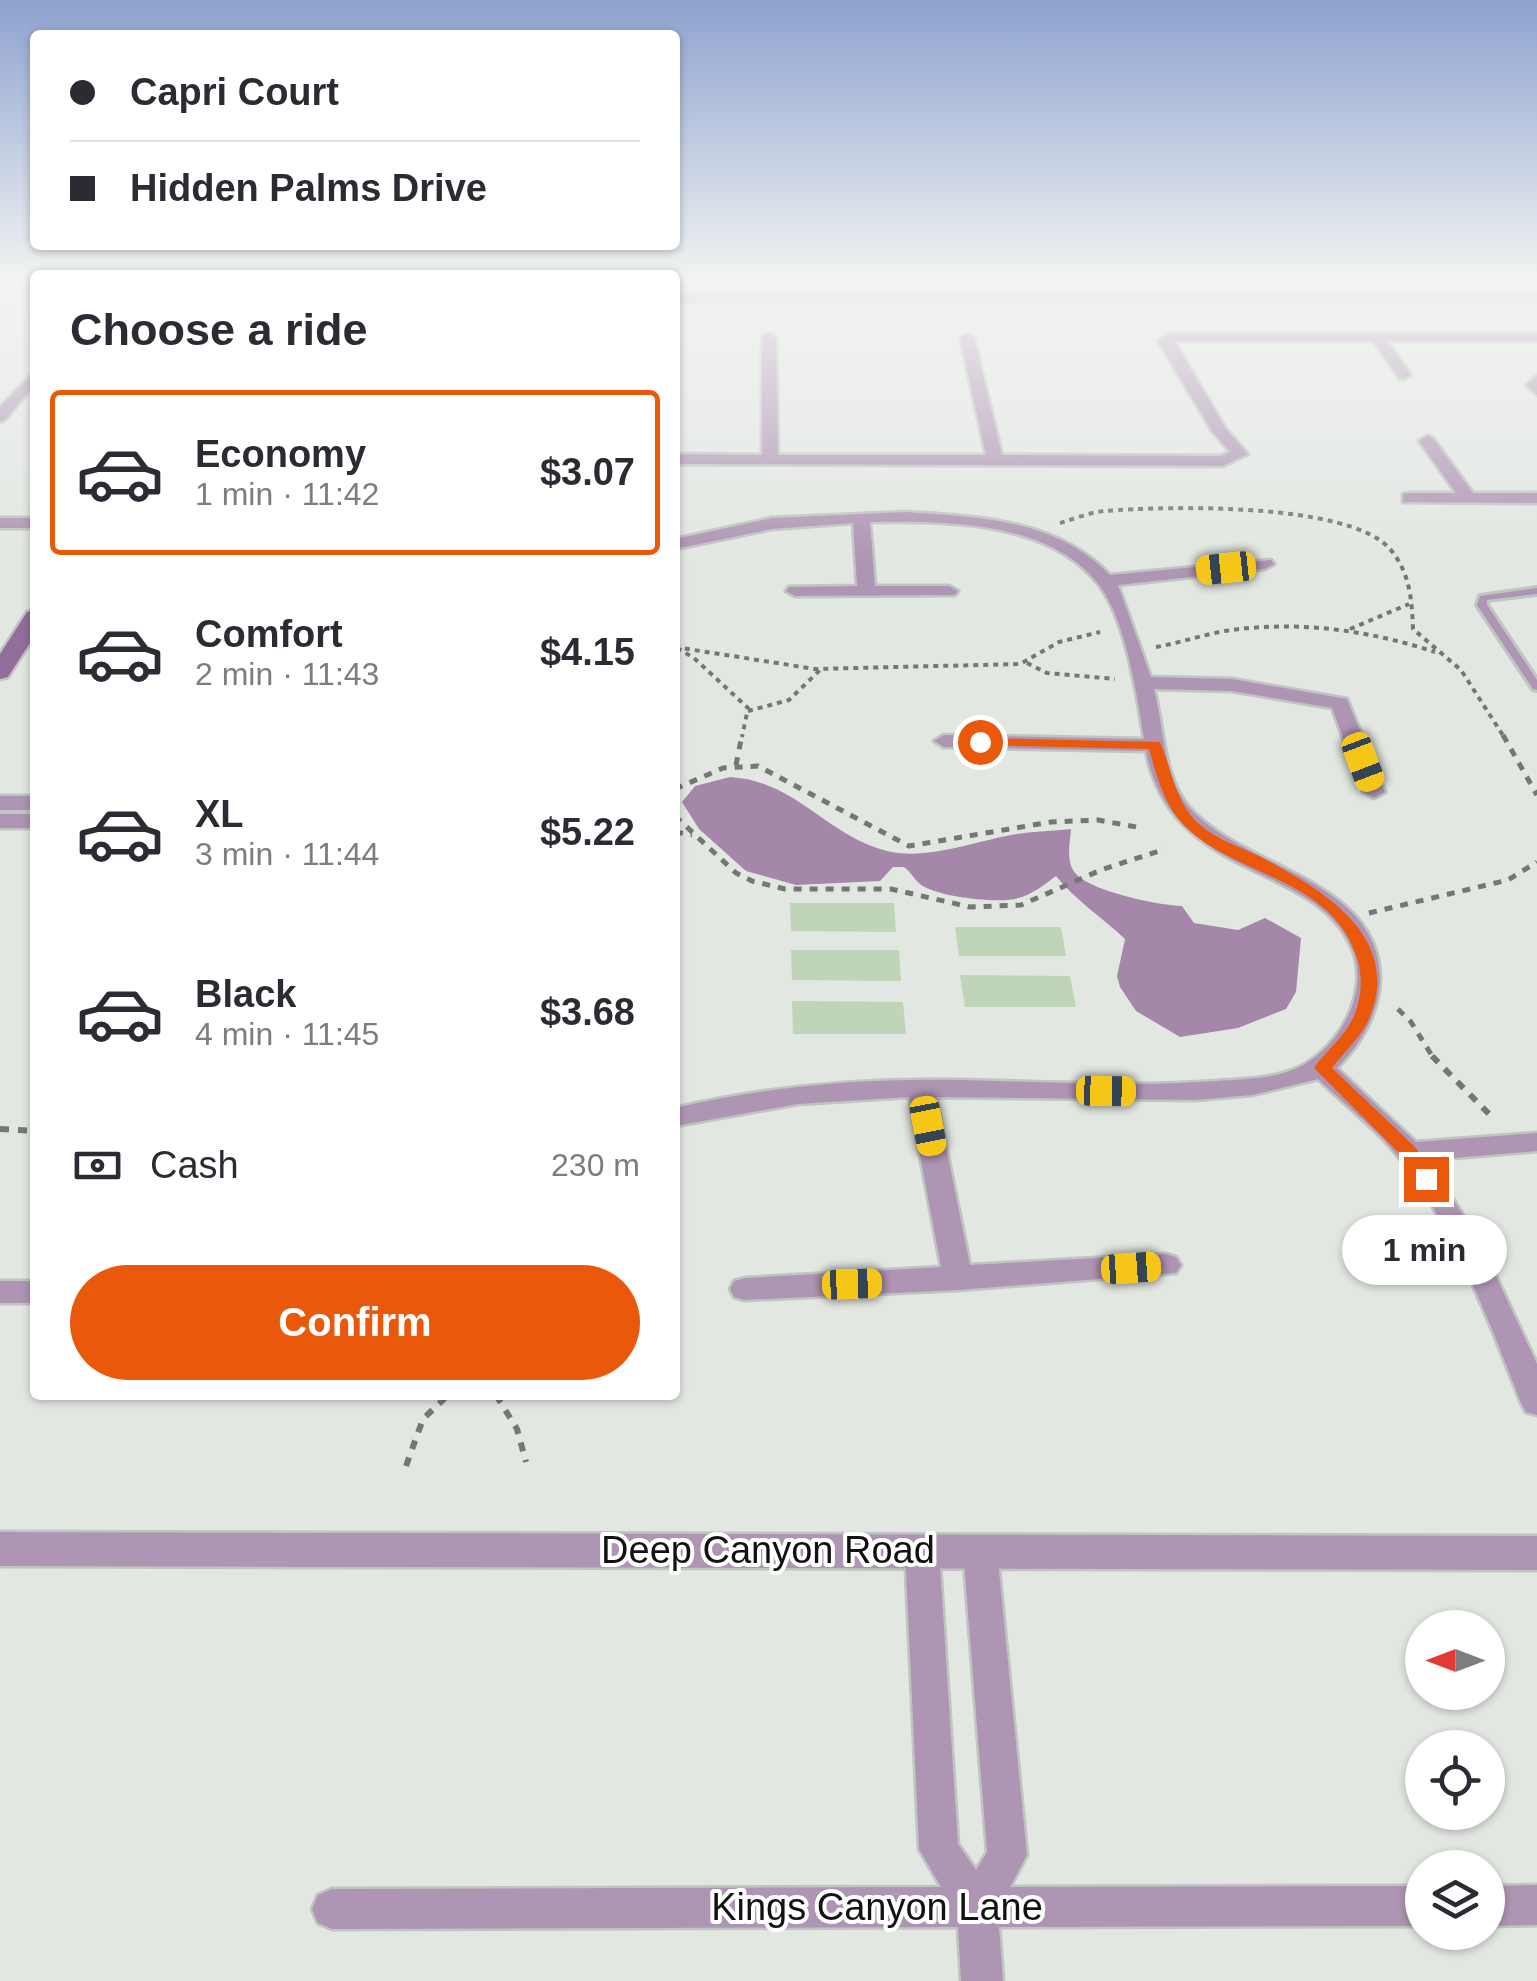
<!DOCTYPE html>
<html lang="en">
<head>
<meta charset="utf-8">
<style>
	body { margin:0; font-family:Arial,sans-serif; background:#f2f2f3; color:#2b2b33; height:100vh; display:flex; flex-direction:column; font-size:38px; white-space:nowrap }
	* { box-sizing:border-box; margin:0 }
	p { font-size:32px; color:#7c7c81 }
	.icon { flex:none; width:55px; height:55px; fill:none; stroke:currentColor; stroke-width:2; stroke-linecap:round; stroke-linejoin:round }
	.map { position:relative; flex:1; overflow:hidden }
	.drawer { position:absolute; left:30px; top:270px; width:650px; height:1130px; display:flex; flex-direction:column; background:#fff; border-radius:10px; box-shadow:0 2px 8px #0004 }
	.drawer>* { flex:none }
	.top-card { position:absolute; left:30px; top:30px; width:650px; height:220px; border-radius:10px; box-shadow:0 2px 8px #0004; display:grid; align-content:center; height:220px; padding:0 40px; background:#fff }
	.needle { width:65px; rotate:270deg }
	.controls { position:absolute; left:1405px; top:1610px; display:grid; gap:20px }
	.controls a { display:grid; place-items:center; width:100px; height:100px; border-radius:50%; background:#fff; box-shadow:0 2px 8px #0004; font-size:50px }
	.end { position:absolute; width:45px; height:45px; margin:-22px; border:12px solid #ea580c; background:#fff; box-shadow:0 0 0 5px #fff }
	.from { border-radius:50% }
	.bubble { position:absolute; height:70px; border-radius:35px; background:#fff; box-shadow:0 2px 8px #0004; font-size:32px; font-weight:800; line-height:70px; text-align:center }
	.car { position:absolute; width:30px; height:60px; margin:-30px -15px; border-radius:12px; box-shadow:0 0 8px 2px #0007; background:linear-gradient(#f5c518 24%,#345 0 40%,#f5c518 0 76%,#345 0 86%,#f5c518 0) }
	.top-card b { display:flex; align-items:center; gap:35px; height:95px; font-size:38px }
	.top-card b+b { border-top:2px solid #e1e1e2 }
	.top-card i { width:25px; height:25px; background:#2b2b33 }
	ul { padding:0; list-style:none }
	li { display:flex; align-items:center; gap:30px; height:165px; margin:0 20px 15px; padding:0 20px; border:5px solid transparent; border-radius:10px }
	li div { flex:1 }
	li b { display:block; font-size:38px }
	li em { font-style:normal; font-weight:800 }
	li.current { border-color:#ea580c }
	li>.icon { width:90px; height:90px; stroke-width:1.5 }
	h2 { padding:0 40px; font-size:45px; line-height:120px }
	.pay { display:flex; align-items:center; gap:25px; height:110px; padding:0 40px; font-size:38px }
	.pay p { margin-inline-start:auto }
	.button { display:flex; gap:20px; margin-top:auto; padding:20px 40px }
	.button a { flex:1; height:115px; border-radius:60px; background:#ea580c; color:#fff; font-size:40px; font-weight:800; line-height:115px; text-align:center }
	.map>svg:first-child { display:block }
	.green { fill:#c0d5b8 }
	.water { fill:#a487a9 }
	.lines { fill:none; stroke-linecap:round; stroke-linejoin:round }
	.service-casing { stroke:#c1c5c1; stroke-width:6 }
	.minor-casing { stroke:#c1c5c1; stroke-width:5 }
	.tertiary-casing { stroke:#c1c5c1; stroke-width:5 }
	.secondary-casing { stroke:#c1c5c1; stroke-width:5 }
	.path-far2 { stroke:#747774; stroke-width:4; stroke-dasharray:5 5; stroke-linecap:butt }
	.path-far1 { stroke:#747774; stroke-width:5; stroke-dasharray:8 8; stroke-linecap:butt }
	.path { stroke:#747774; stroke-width:6; stroke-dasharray:9 9; stroke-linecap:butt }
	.service { fill:#af95b4; fill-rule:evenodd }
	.minor { fill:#af95b4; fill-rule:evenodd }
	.tertiary { fill:#af95b4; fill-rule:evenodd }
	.secondary { fill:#936d9b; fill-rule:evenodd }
	.route { fill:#ea580c }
	.labels { text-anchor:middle; stroke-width:8; stroke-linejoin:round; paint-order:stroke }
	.near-street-label { font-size:38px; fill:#111211; stroke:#fff }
</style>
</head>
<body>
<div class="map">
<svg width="1537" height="1981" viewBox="0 0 1537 1981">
	<rect width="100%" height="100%" fill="#e3e7e2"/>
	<path class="green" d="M790 903H894L896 932 791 931Z
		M955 927H1061L1066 956H959Z
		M791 950H899L901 981 792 980Z
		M960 975 1070 976 1076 1007H965Z
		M792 1001 903 1002 906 1034H793Z"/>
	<path class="water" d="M730 777C797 781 825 835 887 851 927 861 978 840 1017 834 1035 831 1053 831 1071 829 1070 843 1065 864 1077 875 1095 892 1157 905 1182 906L1194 923 1238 930 1265 918 1301 938 1296 992 1286 1009 1238 1028 1180 1037 1136 1011 1120 987 1117 976 1125 939C1102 917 1076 901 1056 876 1044 885 1032 895 1015 899 994 903 937 897 920 884 914 879 911 872 904 867H893L880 881 796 885 746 871 699 829 682 802 695 786Z"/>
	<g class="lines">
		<g class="service-casing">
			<path id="service" d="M1537 588V594L1487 600V605L1537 680V690L1533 689 1477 605 1480 596Z"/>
		</g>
		<g class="minor-casing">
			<path id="minor" d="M1537 294V302L675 303V295Z
				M1171 333H1537V341H1387L1411 375 1404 379 1399 378 1373 341H1174L1226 429 1248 454 1223 466 675 464V454L762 455V337L769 333 776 337 778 455H986L960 338 967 334 974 338 1002 455 1221 456 1230 452 1212 431 1158 341Z
				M35 371V384L5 420 0 422V407Z
				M1537 376V395L1526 385Z
				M1427 436 1433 438 1473 493H1537V503L1403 502V494L1409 493H1456L1419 441Z
				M906 512C980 517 1056 519 1110 575L1271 560 1274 564 1265 569 1118 585 1151 677 1232 679 1347 699 1385 792 1374 798 1363 792 1332 708 1232 691 1154 689C1164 726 1163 777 1189 807 1243 869 1380 879 1380 979 1379 1013 1361 1044 1337 1068L1416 1142 1537 1133V1151L1429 1160 1481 1244 1537 1364V1415L1526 1412 1521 1403C1487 1316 1452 1221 1391 1148 1369 1123 1342 1102 1318 1079L1252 1095 1196 1100 936 1097 970 1265 1166 1254 1176 1257 1181 1265 1176 1273 958 1290 745 1300 734 1297 730 1289 734 1281 745 1278 941 1267 909 1097 798 1104 675 1126V1108C769 1086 864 1078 960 1080 1046 1082 1132 1087 1217 1081 1242 1079 1269 1079 1292 1070 1334 1055 1369 998 1354 954 1321 859 1172 886 1146 751L944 747 934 741 944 735 1144 739C1137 696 1126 620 1099 585 1050 520 943 521 870 522L875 586H949L958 591 955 595 795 596 786 591 789 587 857 586 853 523 772 529 675 549V539L772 518Z
				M0 518H35V528H0Z
				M0 796H35V810H0Z
				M0 814H35V828H0Z
				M0 1281H35V1303H0Z
				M922 1536 934 1540 939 1550 958 1844 976 1870 987 1852 963 1550 968 1540 980 1536 992 1540 997 1550 1027 1855 1010 1887 1422 1886V1926L999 1927 1003 1981H961L958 1927 332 1929 318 1923 312 1909 318 1895 332 1889 941 1887 919 1849 905 1550 910 1540Z
				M1537 1885V1925L1488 1926V1886Z"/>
		</g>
		<g class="tertiary-casing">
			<path id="tertiary" d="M0 1532 1537 1536V1570L0 1566Z"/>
		</g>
		<g class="secondary-casing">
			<path id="secondary" d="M35 610V635L8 677 0 679V654L27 612Z"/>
		</g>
		<path class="path-far2" d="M1060 523C1074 519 1090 512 1105 511 1167 506 1349 502 1390 549 1410 572 1412 601 1413 629L1461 670 1504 737
			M1350 629 1409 604
			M675 647 815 669 1020 664 1059 642 1100 632
			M1156 647C1179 643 1202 635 1225 631 1296 620 1368 630 1435 652
			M677 648 694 658 748 708 742 737
			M1027 663 1047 673 1115 679
			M748 711 789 700 820 670"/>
		<path class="path-far1" d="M1503 735 1537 795
			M736 765 742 735
			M675 789 723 768 758 766 909 846 1051 822 1098 820 1142 828
			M675 816 736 873 752 881 785 889H891L970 907 1021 905 1101 870 1165 849
			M675 832 692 835
			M1369 913 1508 880 1537 862
			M1398 1009 1411 1022 1434 1059"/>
		<path class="path" d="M1432 1056 1495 1120
			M0 1129 35 1131
			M496 1395 517 1429 526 1462
			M406 1466 423 1419 448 1395"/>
		<use href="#service" class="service"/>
		<use href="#minor" class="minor"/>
		<use href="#tertiary" class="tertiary"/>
		<use href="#secondary" class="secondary"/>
	</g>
	<linearGradient id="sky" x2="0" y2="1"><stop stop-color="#8da2cf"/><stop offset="0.5" stop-color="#f2f4f2"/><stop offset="1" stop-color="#f2f4f2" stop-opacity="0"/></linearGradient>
	<rect width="1537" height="559" fill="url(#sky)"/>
	<path class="route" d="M980 738 1160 742C1172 770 1175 802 1199 824 1217 840 1238 846 1259 856 1321 889 1404 935 1369 1019 1362 1036 1343 1053 1332 1068L1416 1148 1435 1179 1433 1183H1420L1403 1157 1314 1068C1325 1052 1343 1038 1352 1020 1361 1004 1363 979 1358 961 1334 879 1242 878 1189 830 1166 810 1157 778 1149 749L975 745 973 742Z"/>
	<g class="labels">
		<g class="near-street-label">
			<text x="768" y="1563">Deep Canyon Road</text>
			<text x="877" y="1920">Kings Canyon Lane</text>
		</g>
	</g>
</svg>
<div class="controls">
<a><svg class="needle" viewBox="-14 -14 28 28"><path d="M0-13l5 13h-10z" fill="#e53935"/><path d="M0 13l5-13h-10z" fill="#7c7c81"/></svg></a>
<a><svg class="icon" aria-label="locate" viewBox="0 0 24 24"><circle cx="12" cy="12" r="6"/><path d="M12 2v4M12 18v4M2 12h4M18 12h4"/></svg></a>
<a><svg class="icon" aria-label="layers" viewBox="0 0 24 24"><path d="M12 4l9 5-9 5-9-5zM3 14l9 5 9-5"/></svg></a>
</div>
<i class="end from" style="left:980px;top:742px"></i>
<i class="end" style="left:1426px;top:1179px"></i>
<div class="bubble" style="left:1342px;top:1215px;width:165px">1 min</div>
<i class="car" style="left:1226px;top:568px;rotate:264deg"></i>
<i class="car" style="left:1363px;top:762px;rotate:159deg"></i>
<i class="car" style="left:1106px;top:1091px;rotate:91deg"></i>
<i class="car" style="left:928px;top:1126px;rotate:169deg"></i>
<i class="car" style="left:1131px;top:1268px;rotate:86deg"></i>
<i class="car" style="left:852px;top:1284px;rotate:88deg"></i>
<div class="top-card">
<b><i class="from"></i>Capri Court</b>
<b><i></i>Hidden Palms Drive</b>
</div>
<section class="drawer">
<h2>Choose a ride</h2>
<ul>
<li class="current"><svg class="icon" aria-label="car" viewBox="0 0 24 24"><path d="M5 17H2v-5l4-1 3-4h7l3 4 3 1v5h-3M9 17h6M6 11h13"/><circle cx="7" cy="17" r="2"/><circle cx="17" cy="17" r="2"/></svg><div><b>Economy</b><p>1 min · 11:42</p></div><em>$3.07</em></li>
<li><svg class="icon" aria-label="car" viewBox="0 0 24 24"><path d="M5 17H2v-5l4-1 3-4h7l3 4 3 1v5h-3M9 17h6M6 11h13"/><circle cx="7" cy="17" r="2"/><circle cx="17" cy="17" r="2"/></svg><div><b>Comfort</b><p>2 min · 11:43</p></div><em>$4.15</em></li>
<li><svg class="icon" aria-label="car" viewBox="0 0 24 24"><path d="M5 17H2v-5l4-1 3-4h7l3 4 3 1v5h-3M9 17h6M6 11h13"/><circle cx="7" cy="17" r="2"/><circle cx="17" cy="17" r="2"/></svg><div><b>XL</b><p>3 min · 11:44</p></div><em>$5.22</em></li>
<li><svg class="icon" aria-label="car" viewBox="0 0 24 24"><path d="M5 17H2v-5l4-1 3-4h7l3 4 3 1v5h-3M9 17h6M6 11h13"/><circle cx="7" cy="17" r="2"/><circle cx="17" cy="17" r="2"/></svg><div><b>Black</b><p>4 min · 11:45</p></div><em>$3.68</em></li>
</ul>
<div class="pay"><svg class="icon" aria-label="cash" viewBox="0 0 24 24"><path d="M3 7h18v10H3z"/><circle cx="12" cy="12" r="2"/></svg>Cash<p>230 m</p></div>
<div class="button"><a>Confirm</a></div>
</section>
</div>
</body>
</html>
